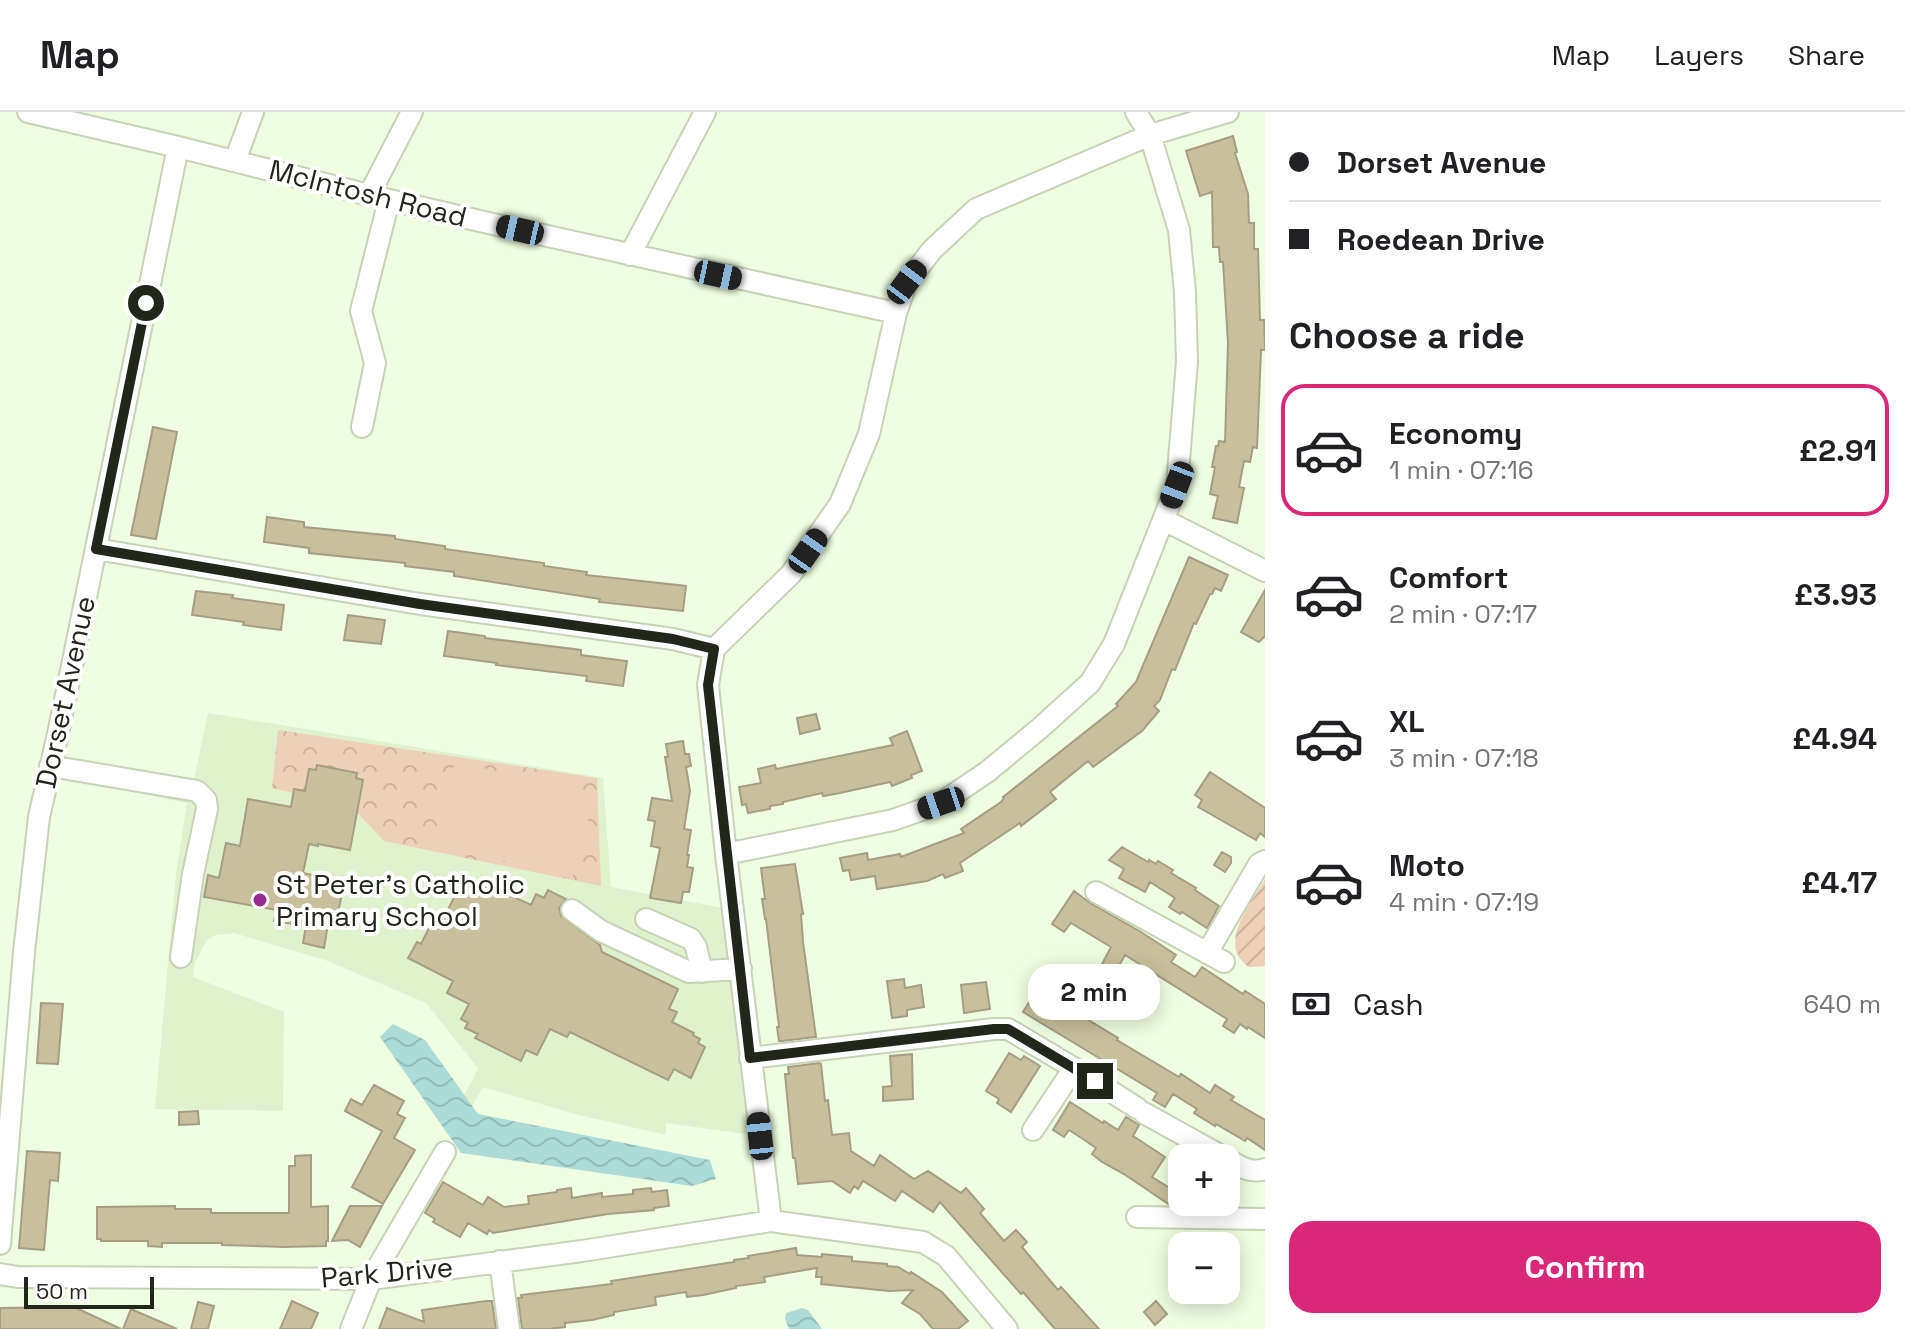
<!DOCTYPE html>
<html lang="en">
<head>
<meta charset="utf-8">
<style>
	body { margin:0; font-family:"Space Grotesk",sans-serif; background:#f6f6f6; color:#202124; height:100vh; display:flex; flex-direction:column; font-size:30px; white-space:nowrap }
	* { box-sizing:border-box; margin:0 }
	p { font-size:26px; color:#757577 }
	.icon { flex:none; width:44px; height:44px; fill:none; stroke:currentColor; stroke-width:2; stroke-linecap:round; stroke-linejoin:round }
	.map { position:relative; flex:1; overflow:hidden }
	.panel { display:flex; flex-direction:column; background:#fff; width:640px }
	.panel>* { flex:none }
	.banner { display:grid; align-content:center; height:176px; padding:0 24px; background:#fff }
	.controls { position:absolute; left:1168px; top:1032px; display:grid; gap:16px }
	.controls a { display:grid; place-items:center; width:72px; height:72px; border-radius:16px; background:#fff; box-shadow:0 4px 20px #0003; font-size:40px }
	.scale { position:absolute; left:24px; bottom:20px; width:130px; box-sizing:border-box; padding-left:8px; border:4px solid #22271c; border-top:0; font-size:22px; line-height:28px; white-space:nowrap; color:#22271c; -webkit-text-stroke:6px #fff; paint-order:stroke }
	.end { position:absolute; width:36px; height:36px; margin:-18px; border:10px solid #22271c; background:#fff; box-shadow:0 0 0 4px #fff }
	.from { border-radius:50% }
	.bubble { position:absolute; height:56px; border-radius:24px; background:#fff; box-shadow:0 4px 20px #0003; font-size:26px; font-weight:700; line-height:56px; text-align:center }
	.car { position:absolute; width:24px; height:48px; margin:-24px -12px; border-radius:10px; box-shadow:0 0 6px 2px #0007; background:linear-gradient(#222 24%,#8ab4d8 0 40%,#222 0 76%,#8ab4d8 0 86%,#222 0) }
	.banner b { display:flex; align-items:center; gap:28px; height:76px; font-size:30px }
	.banner b+b { border-top:2px solid #e0e0e0 }
	.banner i { width:20px; height:20px; background:#202124 }
	ul { padding:0; list-style:none }
	li { display:flex; align-items:center; gap:24px; height:132px; margin:0 16px 12px; padding:0 8px; border:4px solid transparent; border-radius:24px }
	li div { flex:1 }
	li b { display:block; font-size:30px }
	li em { font-style:normal; font-weight:700 }
	li.on { border-color:#db2777 }
	li>.icon { width:72px; height:72px; stroke-width:1.5 }
	h2 { padding:0 24px; font-size:36px; line-height:96px }
	.pay { display:flex; align-items:center; gap:20px; height:88px; padding:0 24px; font-size:30px }
	.pay p { margin-inline-start:auto }
	.action { display:flex; gap:16px; margin-top:auto; padding:16px 24px }
	.action a { flex:1; height:92px; border-radius:24px; background:#db2777; color:#fff; font-size:32px; font-weight:700; line-height:92px; text-align:center }
	header { display:flex; align-items:center; gap:48px; box-sizing:border-box; height:112px; padding:0 40px; background:#fff; border-bottom:2px solid #e0e0e0 }
	header strong { font-size:38px }
	nav { display:flex; gap:44px; margin-inline-start:auto; font-size:28px }
	main { display:flex; flex:1; min-height:0 }
	.map>svg:first-child { display:block }
	.built { fill:#e0f1cd }
	.park { fill:url(#park-crowns) }
	.garden { fill:url(#garden-furrows) }
	.pitch { fill:#edd1b6 }
	.water { fill:url(#water-waves) }
	.building { fill:#c8c09b; stroke:#a59e82; stroke-width:2 }
	.lines { fill:none; stroke-linecap:round; stroke-linejoin:round }
	.minor-casing { stroke:#c6d3b7; stroke-width:24 }
	.minor { stroke:#fff; stroke-width:20 }
	.route { stroke:#22271c; stroke-width:10 }
	.poi-dot { fill:#952b8e; stroke:#fff; stroke-width:3 }
	.labels { text-anchor:middle; stroke-width:8; stroke-linejoin:round; paint-order:stroke }
	.street-label { font-size:28px; fill:#22271c; stroke:#fff }
	.poi-label { font-size:28px; fill:#22271c; stroke:#fff; text-anchor:start }
</style>
</head>
<body>
<header>
<strong>Map</strong>
<nav><a>Map</a><a>Layers</a><a>Share</a></nav>
</header>
<main>
<div class="map">
<svg width="1265" height="1217" viewBox="0 0 1265 1217">
	<defs>
		<pattern id="park-crowns" width="20" height="18" patternUnits="userSpaceOnUse" patternTransform="scale(2)"><rect width="20" height="18" fill="#edd1b6"/><path d="M2 6a3 3 0 1 1 6 0M12 15a3 3 0 1 1 6 0" fill="none" stroke="#cbb39c"/></pattern>
		<pattern id="garden-furrows" width="10" height="10" patternUnits="userSpaceOnUse" patternTransform="scale(2)"><rect width="10" height="10" fill="#edd1b6"/><path d="M-1 1l2-2M0 10L10 0M9 11l2-2" fill="none" stroke="#cbb39c"/></pattern>
		<pattern id="water-waves" width="16" height="10" patternUnits="userSpaceOnUse" patternTransform="scale(2)"><rect width="16" height="10" fill="#abdcd8"/><path d="M0 5q4-4 8 0t8 0" fill="none" stroke="#93bdb9"/></pattern>
	</defs>
	<rect width="100%" height="100%" fill="#effde0"/>
	<path class="built" d="M208 601 603 666 611 775 733 798 760 1024 666 1011V1023L575 1002 483 975 454 1025 444 1019 473 967 478 956 426 891 328 849 234 821 216 823 207 828 195 850 193 865 284 900 283 999 155 997 176 762 187 691 68 667 72 647 193 672Z"/>
	<path class="park" d="M278 618 597 666 601 774 384 729 352 695 272 676Z"/>
	<path class="garden" d="M1265 767V854L1249 855C1216 832 1251 792 1265 767Z"/>
	<path class="pitch" d="M455 650 596 681 572 767 432 730Z"/>
	<path class="water" d="M393 912 425 928 478 1002 710 1048 716 1067 692 1074 461 1041 380 925Z
		M802 1196 808 1198 822 1217H789L785 1207 786 1201Z"/>
	<path class="building" d="M1233 24 1237 40 1235 41 1248 82 1249 111H1254V137H1258L1260 208H1264L1265 233V238H1261L1257 336 1253 335 1250 350 1244 349 1239 375 1244 376 1237 411 1213 406 1218 384 1210 382 1215 355H1212L1216 334H1218L1219 329 1225 330 1228 231 1223 150H1220L1219 135H1213L1212 80 1200 84 1186 39Z
		M153 315 177 320 156 427 131 423Z
		M267 405 304 410V415L395 424V427L445 434V437L544 451V454L587 460 586 463 686 474 683 499 599 490 600 487 454 464V460L405 454V451L309 441V436L264 430Z
		M1189 445 1228 463 1221 479 1215 476 1212 482H1210L1196 512 1194 511 1175 558 1172 557 1160 588 1154 594 1159 599 1142 619 1093 655 1088 649 1050 680 1056 687 1021 714 1020 711 960 751 963 759 945 766 943 762 927 769 877 777 875 764 851 768 849 758 843 759 840 746 867 741 868 748 900 742 901 745 964 721 961 717 1001 690 1004 686 1003 685 1118 594 1116 592 1136 570Z
		M1265 478V524L1259 530 1241 520Z
		M196 479 233 483 232 486 284 493 281 518 243 513 244 510 192 503Z
		M348 503 385 508 381 532 344 528Z
		M448 519 485 524V526L581 538V543L627 549 623 574 586 569 587 564 496 553 497 551 444 544Z
		M816 602 820 617 800 622 797 606Z
		M907 619 922 659 911 663 912 666 892 674 890 670 840 681 823 684 822 681 783 690V692L770 694V697L748 701 746 692 742 693 739 675 761 671 758 657 775 653 776 657 893 633 890 626Z
		M683 629 685 642H689L691 654 686 655 690 679 684 717 691 718 687 743H689L687 755 693 756 689 780H683L681 791 650 786 660 736 651 734 655 709 648 708 652 686 672 689 665 645H668L666 632Z
		M317 653 357 661 356 666 363 668 350 738 318 732V734L309 732 303 761 337 768 334 781 342 782 335 814 328 812 324 836 303 831 306 814 274 809 277 798 204 785 208 763 219 766 226 731 240 734 248 687 291 695 294 677 305 679 309 657 316 658Z
		M1210 660 1265 696V725L1260 721 1256 728 1198 695 1202 688 1195 683Z
		M1122 735 1148 750 1149 748 1156 752 1158 749 1173 758 1171 761 1196 776 1195 778 1219 794 1207 816 1182 800 1180 802 1169 795 1175 786 1150 770 1145 780 1119 766 1124 757 1109 748Z
		M1222 740 1231 745V751L1225 760 1214 753Z
		M795 752 803 802H801L803 830 816 925 782 929H779L777 915H779L766 807H765L762 787H765L761 756Z
		M464 765 500 782 501 779 531 793 536 782 544 786 548 778 566 787 559 796 561 804 600 833 602 840 678 877 669 897 677 900 672 910 694 921 693 923 700 927 698 931 705 935 691 966 674 957 668 968 570 920 567 925 550 917 537 943 526 938 521 949 475 926 478 922 465 916 468 911 461 907 469 892 447 881 453 869 408 846 417 830 421 832 432 810 440 814Z
		M1074 779 1090 791 1141 820 1176 843 1171 850 1195 865 1202 855 1243 882 1245 879 1265 892V926L1248 915 1247 917 1240 912 1234 921 1223 914 1227 907 1125 843 1116 859 1102 852 1111 835 1071 811 1064 820 1052 812Z
		M904 867 905 876 921 873 924 895 907 898V904L892 906 887 869Z
		M986 870 990 897 964 901 961 873Z
		M1037 878 1071 900 1072 898 1118 926 1117 928 1179 965 1181 962 1210 981 1215 973 1234 985 1231 988 1265 1008V1038L1247 1026 1245 1029 1216 1012 1215 1014 1194 1001 1197 997 1173 982 1165 995 1153 988 1157 981 1023 900Z
		M41 891 63 892 58 952 37 951Z
		M1009 941 1021 948 1024 944 1040 954 1011 1000 997 991 999 987 986 979Z
		M912 942 913 987 883 989V975L892 974 890 944Z
		M819 951 821 952 825 989 828 988 832 1023 849 1021 851 1039 874 1054 880 1043 914 1067 928 1059 961 1081 966 1076 984 1097 980 1101 1004 1129 1016 1118 1027 1130 1022 1135 1058 1178 1061 1175 1099 1217H1055L1023 1180 1021 1182 940 1090 933 1100 902 1079 895 1089 863 1069 858 1077 854 1074 850 1081 832 1069 798 1072 795 1046H793L785 962H789L788 955Z
		M374 973 404 989 397 1002 405 1006 394 1026 415 1038 383 1092 352 1075 382 1019 345 999 351 987 362 993Z
		M1070 990 1103 1011 1104 1009 1118 1018 1126 1005 1139 1013 1133 1024 1165 1045 1152 1065 1178 1081 1170 1093 1124 1062 1102 1050 1092 1042 1096 1036 1083 1027 1069 1018 1064 1025 1053 1018Z
		M198 999 199 1012 179 1013V1000Z
		M27 1039 60 1041 58 1069 50 1068 44 1138 19 1136Z
		M311 1043V1095L328 1094V1129H326V1134L284 1135 222 1133V1131H162V1135L148 1134V1129H101V1127H97V1095L175 1094V1097H211V1101H289V1054H295V1044Z
		M443 1070 483 1093 488 1085 504 1095 529 1092 528 1084 557 1080V1078L571 1076 572 1086 602 1081V1085L633 1082V1078L651 1076 652 1080 667 1078 669 1094 654 1096V1098L608 1102 493 1121 489 1118 487 1122 468 1111 460 1125 433 1110 435 1107 425 1101Z
		M350 1094H382L360 1135 348 1128 332 1129Z
		M796 1136 797 1143 822 1145V1142L852 1145V1149L887 1152V1154L898 1155 910 1162 911 1160 942 1180 968 1209 958 1217H933L920 1202 902 1191 913 1178 889 1179 821 1172 822 1165H816L817 1156 764 1165 765 1170 736 1174V1176L703 1183 687 1185 686 1180 655 1185 656 1193 614 1200V1203L592 1208 565 1211V1215L549 1217H522L518 1186 522 1185 521 1183 612 1172 611 1169 734 1150V1148L749 1146 748 1144Z
		M292 1189 318 1201 311 1217H280Z
		M486 1189H492L496 1217H379L387 1196 424 1210 422 1198Z
		M1156 1189 1167 1202 1155 1213 1144 1200Z
		M198 1190 214 1194 208 1217H191Z
		M74 1195 121 1217H0V1196Z
		M131 1197 177 1217H123Z"/>
	<g class="lines">
		<g class="minor-casing">
			<path id="minor" d="M28 0 178 35 389 88 493 112 896 201
				M235 49 253 0
				M369 83 412 0
				M630 143 705 0
				M362 315 375 251 361 199 389 88
				M1164 408 1265 459
				M96 437 420 492 673 527 714 537
				M50 654 197 679 206 688 207 697 193 762 181 845
				M726 742 893 708 941 691 987 660 1039 617 1090 571 1114 532 1177 373 1187 249 1185 180 1179 118 1150 23 1136 0
				M1096 780 1224 850
				M572 798 601 819 689 860 741 857
				M646 807 691 827 696 835 702 860
				M1207 841 1259 752 1265 749
				M750 946 994 917H1008L1074 956 1137 996
				M1144 1001 1225 1046
				M1033 1018 1074 956
				M1226 1047C1239 1054 1250 1062 1265 1057
				M1137 1105 1265 1107
				M771 1109 726 742 708 573 714 537 791 462 840 392 869 322 896 201 907 170 932 138 976 97 1150 23 1228 0
				M0 1132 24 840 39 705 58 622 178 35
				M500 1149 509 1217
				M0 1162 18 1165 371 1167 582 1139 771 1109 923 1130 946 1144 1007 1217
				M351 1217 371 1167 445 1040"/>
		</g>
		<use href="#minor" class="minor"/>
	</g>
	<g class="lines">
		<path class="route" d="M146 191 96 437 420 492 673 527 714 537 708 573 750 946 994 917H1008L1095 969"/>
	</g>
	<circle class="poi-dot" cx="260" cy="788" r="8"/>
	<g class="labels">
		<g class="street-label">
			<text transform="translate(368 81) rotate(14)" y="10">McIntosh Road</text>
			<text transform="translate(65 580) rotate(-78)" y="10">Dorset Avenue</text>
			<text transform="translate(387 1160) rotate(-5)" y="10">Park Drive</text>
		</g>
		<g class="poi-label">
			<text x="276" y="782">St Peter's Catholic<tspan x="276" dy="32">Primary School</tspan></text>
		</g>
	</g>
</svg>
<div class="controls">
<a>+</a>
<a>−</a>
</div>
<div class="scale">50 m</div>
<i class="end from" style="left:146px;top:191px"></i>
<i class="end" style="left:1095px;top:969px"></i>
<div class="bubble" style="left:1028px;top:852px;width:132px">2 min</div>
<i class="car" style="left:520px;top:118px;rotate:283deg"></i>
<i class="car" style="left:718px;top:163px;rotate:102deg"></i>
<i class="car" style="left:907px;top:170px;rotate:37deg"></i>
<i class="car" style="left:1177px;top:373px;rotate:201deg"></i>
<i class="car" style="left:808px;top:439px;rotate:35deg"></i>
<i class="car" style="left:941px;top:691px;rotate:251deg"></i>
<i class="car" style="left:760px;top:1024px;rotate:354deg"></i>
</div>
<section class="panel">
<div class="banner">
<b><i class="from"></i>Dorset Avenue</b>
<b><i></i>Roedean Drive</b>
</div>
<h2>Choose a ride</h2>
<ul>
<li class="on"><svg class="icon" aria-label="car" viewBox="0 0 24 24"><path d="M5 17H2v-5l4-1 3-4h7l3 4 3 1v5h-3M9 17h6M6 11h13"/><circle cx="7" cy="17" r="2"/><circle cx="17" cy="17" r="2"/></svg><div><b>Economy</b><p>1 min · 07:16</p></div><em>£2.91</em></li>
<li><svg class="icon" aria-label="car" viewBox="0 0 24 24"><path d="M5 17H2v-5l4-1 3-4h7l3 4 3 1v5h-3M9 17h6M6 11h13"/><circle cx="7" cy="17" r="2"/><circle cx="17" cy="17" r="2"/></svg><div><b>Comfort</b><p>2 min · 07:17</p></div><em>£3.93</em></li>
<li><svg class="icon" aria-label="car" viewBox="0 0 24 24"><path d="M5 17H2v-5l4-1 3-4h7l3 4 3 1v5h-3M9 17h6M6 11h13"/><circle cx="7" cy="17" r="2"/><circle cx="17" cy="17" r="2"/></svg><div><b>XL</b><p>3 min · 07:18</p></div><em>£4.94</em></li>
<li><svg class="icon" aria-label="car" viewBox="0 0 24 24"><path d="M5 17H2v-5l4-1 3-4h7l3 4 3 1v5h-3M9 17h6M6 11h13"/><circle cx="7" cy="17" r="2"/><circle cx="17" cy="17" r="2"/></svg><div><b>Moto</b><p>4 min · 07:19</p></div><em>£4.17</em></li>
</ul>
<div class="pay"><svg class="icon" aria-label="cash" viewBox="0 0 24 24"><path d="M3 7h18v10H3z"/><circle cx="12" cy="12" r="2"/></svg>Cash<p>640 m</p></div>
<div class="action"><a>Confirm</a></div>
</section>
</main>
</body>
</html>
